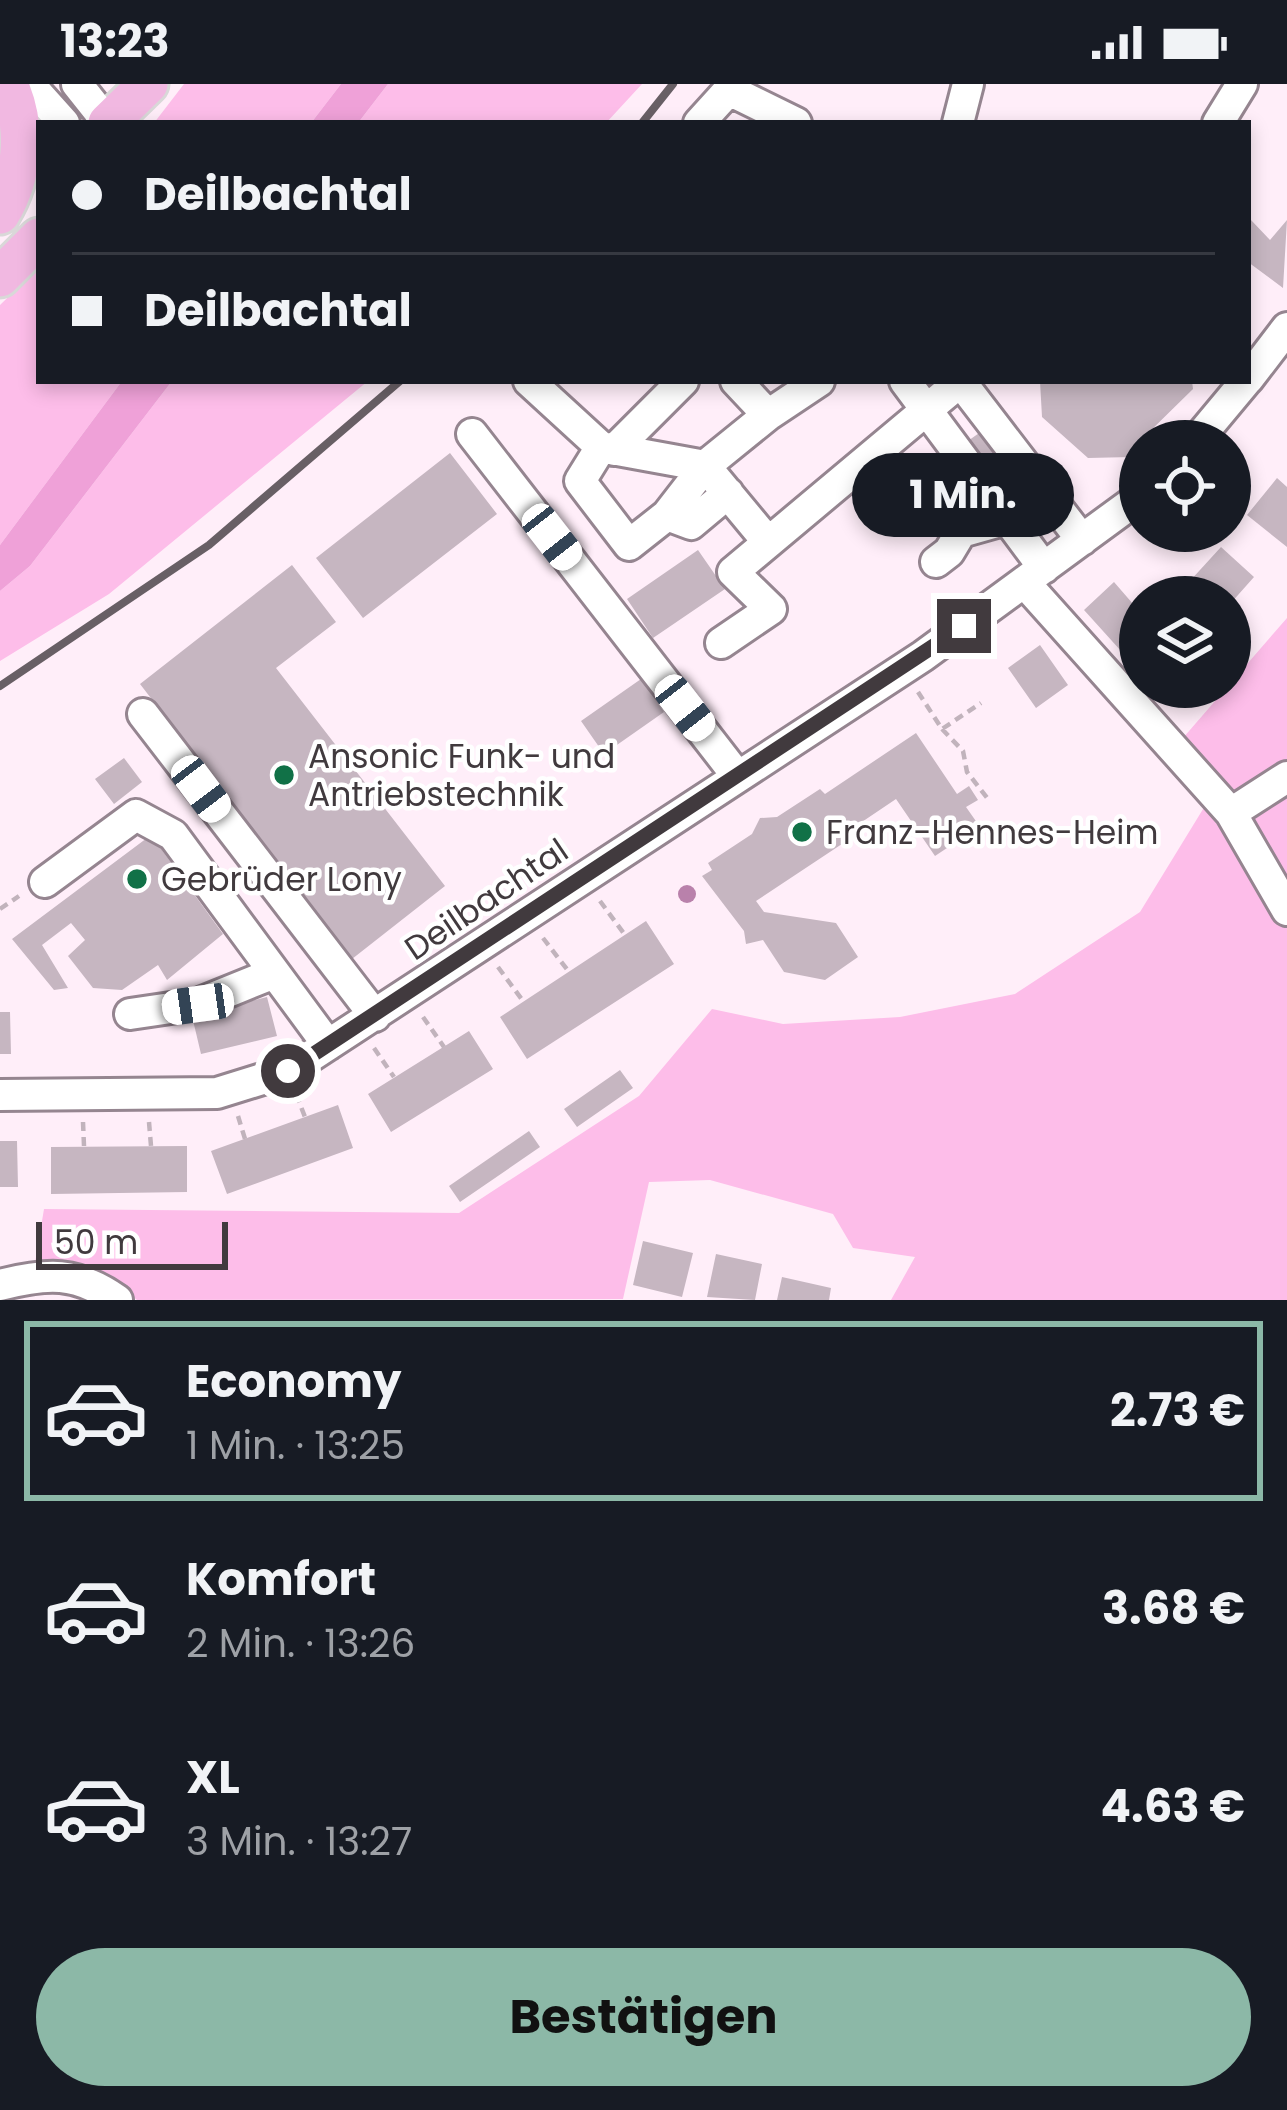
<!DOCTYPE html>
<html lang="de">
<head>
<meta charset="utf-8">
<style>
	body { margin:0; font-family:Poppins,sans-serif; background:#20242c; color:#f1f3f6; height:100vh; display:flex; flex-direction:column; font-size:45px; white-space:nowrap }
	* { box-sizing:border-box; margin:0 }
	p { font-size:39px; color:#9ea1a6 }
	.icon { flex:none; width:66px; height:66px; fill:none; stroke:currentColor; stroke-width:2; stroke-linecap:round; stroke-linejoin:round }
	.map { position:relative; height:1216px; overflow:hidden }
	.side { display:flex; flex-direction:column; background:#171b24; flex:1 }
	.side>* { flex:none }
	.top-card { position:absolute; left:36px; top:36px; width:1215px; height:264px; border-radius:0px; box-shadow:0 6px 18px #0003; display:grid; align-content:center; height:264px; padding:0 36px; background:#171b24 }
	.buttons { position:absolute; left:1119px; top:336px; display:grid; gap:24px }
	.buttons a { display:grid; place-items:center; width:132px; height:132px; border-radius:50%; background:#171b24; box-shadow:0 6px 18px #0003; font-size:60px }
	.scale { position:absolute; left:36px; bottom:30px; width:192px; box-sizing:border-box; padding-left:12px; border:6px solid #413a3e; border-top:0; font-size:33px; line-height:42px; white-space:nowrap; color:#413a3e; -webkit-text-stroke:9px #fff; paint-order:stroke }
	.end { position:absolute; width:54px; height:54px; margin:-27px; border:15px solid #413a3e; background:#fff; box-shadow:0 0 0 6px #fff }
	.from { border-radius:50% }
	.bubble { position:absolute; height:84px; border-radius:42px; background:#171b24; box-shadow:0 6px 18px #0003; font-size:39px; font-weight:700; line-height:84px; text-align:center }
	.car { position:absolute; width:36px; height:72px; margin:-36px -18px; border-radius:15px; box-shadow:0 0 9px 3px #0007; background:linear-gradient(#fff 24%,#345 0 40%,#fff 0 76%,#345 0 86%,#fff 0) }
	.top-card b { display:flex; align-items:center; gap:42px; height:114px; font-size:45px }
	.top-card b+b { border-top:3px solid #363941 }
	.top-card i { width:30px; height:30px; background:#f1f3f6 }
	ul { padding:21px 0 0; list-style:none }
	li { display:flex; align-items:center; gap:36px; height:180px; margin:0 24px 18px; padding:0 12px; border:6px solid transparent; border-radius:0px }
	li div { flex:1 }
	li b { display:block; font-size:45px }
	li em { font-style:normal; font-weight:700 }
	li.active { border-color:#8cb8a7 }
	li>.icon { width:108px; height:108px; stroke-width:1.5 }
	.action { display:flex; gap:24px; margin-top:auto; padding:24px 36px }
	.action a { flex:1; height:138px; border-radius:72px; background:#8cb8a7; color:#111; font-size:48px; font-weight:700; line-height:138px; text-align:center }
	.status { display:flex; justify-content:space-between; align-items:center; height:84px; padding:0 60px; background:#171b24; direction:ltr }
	.status svg { height:33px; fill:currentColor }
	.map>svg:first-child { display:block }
	.green { fill:#fdbde9 }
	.water { fill:#efa1d8 }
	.building { fill:#c6b6c1 }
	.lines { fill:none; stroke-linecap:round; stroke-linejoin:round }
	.minor-casing { stroke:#958590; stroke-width:36 }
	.major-casing { stroke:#d9d8d8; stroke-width:45 }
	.path { stroke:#c1b3bc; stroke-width:4.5; stroke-dasharray:9 6; stroke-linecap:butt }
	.minor { stroke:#fff; stroke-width:30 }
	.major { stroke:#f1b8e1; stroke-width:39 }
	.rail { stroke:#685f65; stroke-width:8 }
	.tree { fill:#b981ab }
	.route { stroke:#413a3e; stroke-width:15 }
	.poi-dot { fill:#117147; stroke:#fff; stroke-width:4.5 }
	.labels { text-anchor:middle; stroke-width:9; stroke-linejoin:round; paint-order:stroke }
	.poi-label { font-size:33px; fill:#413a3e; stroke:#fff; text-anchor:start }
	.street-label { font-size:33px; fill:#413a3e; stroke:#fff }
</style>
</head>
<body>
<div class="status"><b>13:23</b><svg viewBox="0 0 49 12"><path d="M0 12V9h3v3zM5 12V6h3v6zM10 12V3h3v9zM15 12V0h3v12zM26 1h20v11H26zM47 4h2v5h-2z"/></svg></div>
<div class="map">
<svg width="1287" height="1216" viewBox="0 0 1287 1216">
	<rect width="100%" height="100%" fill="#ffeef9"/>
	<path class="green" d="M184 0H341L311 39H154Z
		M388 0H642L606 39H358Z
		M39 183V297H122L0 461V221Z
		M172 297H368L109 510 0 577V507L30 482Z
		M1287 534V1216H891L915 1173 853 1164 833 1130 710 1096 649 1098 623 1215 137 1216C105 1190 77 1170 35 1179L44 1125 459 1129 639 1012 712 925 783 940 900 933 1015 910 1140 828 1219 699 1183 654Z"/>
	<path class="water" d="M341 0H388L358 39H311Z
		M122 297H172L30 482 0 507V461Z"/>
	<path class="building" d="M1251 136 1270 156 1287 136 1283 204 1248 178Z
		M1040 297H1192L1193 305 1140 357 1131 373 1088 374 1042 333Z
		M982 347 1016 395 999 407 965 359Z
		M450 369 497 430 363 534 316 474Z
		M1277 394 1287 403V463L1247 431Z
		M1221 463 1254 493 1230 520V513H1206L1189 498Z
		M698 466 725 505 653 554 627 515Z
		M292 481 336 538 276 584 445 802 352 875 140 600Z
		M1114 498 1140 528V588L1084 526Z
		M1040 561 1068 601 1036 624 1008 584Z
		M641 595 664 628 604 670 581 637Z
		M916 649 957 710 969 702 978 716 966 723 985 750 965 764 959 756 935 772 896 715 850 746 854 752 756 817 764 828 836 839 858 873 825 896 784 888 763 856 746 860 744 847 702 792 712 786 708 779 752 750 760 734 777 733 820 705 825 710Z
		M124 674 142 698 114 720 95 695Z
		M151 751 223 850 167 896 158 881 122 906 93 904 68 872 85 856 71 839 42 861 68 904 54 906 12 855Z
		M646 837 674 880 527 975 500 933Z
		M267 913 277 952 201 970 192 932Z
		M0 928H10L11 970H0Z
		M469 947 493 985 391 1048 368 1010Z
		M620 986 633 1004 577 1043 564 1025Z
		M338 1021 353 1064 227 1110 211 1067Z
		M529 1047 540 1063 460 1118 449 1102Z
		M0 1057H17L18 1103H0Z
		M187 1062V1108L51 1110V1063Z
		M643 1157 693 1169 682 1213 633 1201Z
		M716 1170 762 1180 755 1216 707 1213Z
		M782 1193 831 1204 829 1216H777Z"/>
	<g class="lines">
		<g class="minor-casing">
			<path id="minor" d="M29 0 64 39
				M77 0 108 39
				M733 0 729 6 796 39
				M699 39 729 6
				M958 39 968 0
				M1218 39 1242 0
				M1248 295 1287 244
				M529 297 601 363 705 382
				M736 297 768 331 819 297
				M905 297 1044 484
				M960 297 1082 456
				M768 331 705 382 768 458
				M472 350 738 693
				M1196 357 1246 297
				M601 363 580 397 629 461 667 431 691 440 728 409
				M614 366 683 297
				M667 431 705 382
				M936 478 949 468 961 448 1007 435
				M1024 498 1231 729 1287 826
				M721 559 771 525 733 488 961 297
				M143 630 375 932
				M1231 729 1287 693
				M45 798 136 731 173 751 328 961
				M130 930 198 920 274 889
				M0 1011 217 1009 288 987 923 572 1140 413
				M0 1201C47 1189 76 1187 117 1216"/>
		</g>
		<g class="major-casing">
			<path id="major" d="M108 39 148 0
				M0 130C24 91 27 41 8 0
				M0 193 39 154"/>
		</g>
		<path class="path" d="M918 608 942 645 981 619
			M942 645 963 667 967 688 988 715
			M600 817 625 851
			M0 825 19 812
			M543 854 569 888
			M498 883 523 917
			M423 933 444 963
			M374 964 394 993
			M296 1010 305 1033
			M238 1032 245 1055
			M83 1038 84 1062
			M149 1038 151 1062"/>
		<use href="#minor" class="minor"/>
		<use href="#major" class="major"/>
		<path class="rail" d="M642 39 673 0
			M0 602 209 461 400 297"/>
	</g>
	<circle class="tree" cx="687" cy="810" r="9"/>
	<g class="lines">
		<path class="route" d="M288 987 964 542"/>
	</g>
	<g class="poi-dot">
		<circle cx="284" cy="691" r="12"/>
		<circle cx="802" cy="748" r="12"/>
		<circle cx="137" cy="795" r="12"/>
	</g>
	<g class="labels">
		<g class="poi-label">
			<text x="308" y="684">Ansonic Funk- und<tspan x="308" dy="38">Antriebstechnik</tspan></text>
			<text x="826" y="760">Franz-Hennes-Heim</text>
			<text x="161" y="807">Gebrüder Lony</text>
		</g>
		<g class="street-label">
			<text transform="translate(486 815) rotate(-34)" y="12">Deilbachtal</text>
		</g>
	</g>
</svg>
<div class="buttons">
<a><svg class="icon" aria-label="locate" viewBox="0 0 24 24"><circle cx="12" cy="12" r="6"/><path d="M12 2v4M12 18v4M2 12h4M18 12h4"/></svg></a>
<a><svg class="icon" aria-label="layers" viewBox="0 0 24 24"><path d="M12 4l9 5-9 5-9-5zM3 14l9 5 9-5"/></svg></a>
</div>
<div class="scale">50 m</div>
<i class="end from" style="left:288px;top:987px"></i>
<i class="end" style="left:964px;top:542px"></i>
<div class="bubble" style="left:852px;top:369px;width:222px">1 Min.</div>
<i class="car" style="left:552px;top:453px;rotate:142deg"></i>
<i class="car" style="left:685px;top:624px;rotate:142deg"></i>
<i class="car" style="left:201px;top:705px;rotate:143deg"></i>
<i class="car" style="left:198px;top:920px;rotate:262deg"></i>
<div class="top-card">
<b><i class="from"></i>Deilbachtal</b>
<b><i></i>Deilbachtal</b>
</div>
</div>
<section class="side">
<ul>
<li class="active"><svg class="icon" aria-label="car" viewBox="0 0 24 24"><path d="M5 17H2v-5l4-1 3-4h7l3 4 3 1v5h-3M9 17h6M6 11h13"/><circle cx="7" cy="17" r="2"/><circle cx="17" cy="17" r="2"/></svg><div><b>Economy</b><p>1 Min. · 13:25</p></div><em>2.73 €</em></li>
<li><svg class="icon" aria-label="car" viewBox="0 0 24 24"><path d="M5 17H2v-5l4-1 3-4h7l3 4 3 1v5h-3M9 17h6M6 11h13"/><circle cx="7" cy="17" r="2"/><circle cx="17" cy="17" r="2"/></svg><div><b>Komfort</b><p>2 Min. · 13:26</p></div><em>3.68 €</em></li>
<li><svg class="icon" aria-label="car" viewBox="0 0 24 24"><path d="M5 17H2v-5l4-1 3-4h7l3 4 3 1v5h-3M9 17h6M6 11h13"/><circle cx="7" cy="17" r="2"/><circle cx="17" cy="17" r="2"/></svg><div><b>XL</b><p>3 Min. · 13:27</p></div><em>4.63 €</em></li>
</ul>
<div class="action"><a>Bestätigen</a></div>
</section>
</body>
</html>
